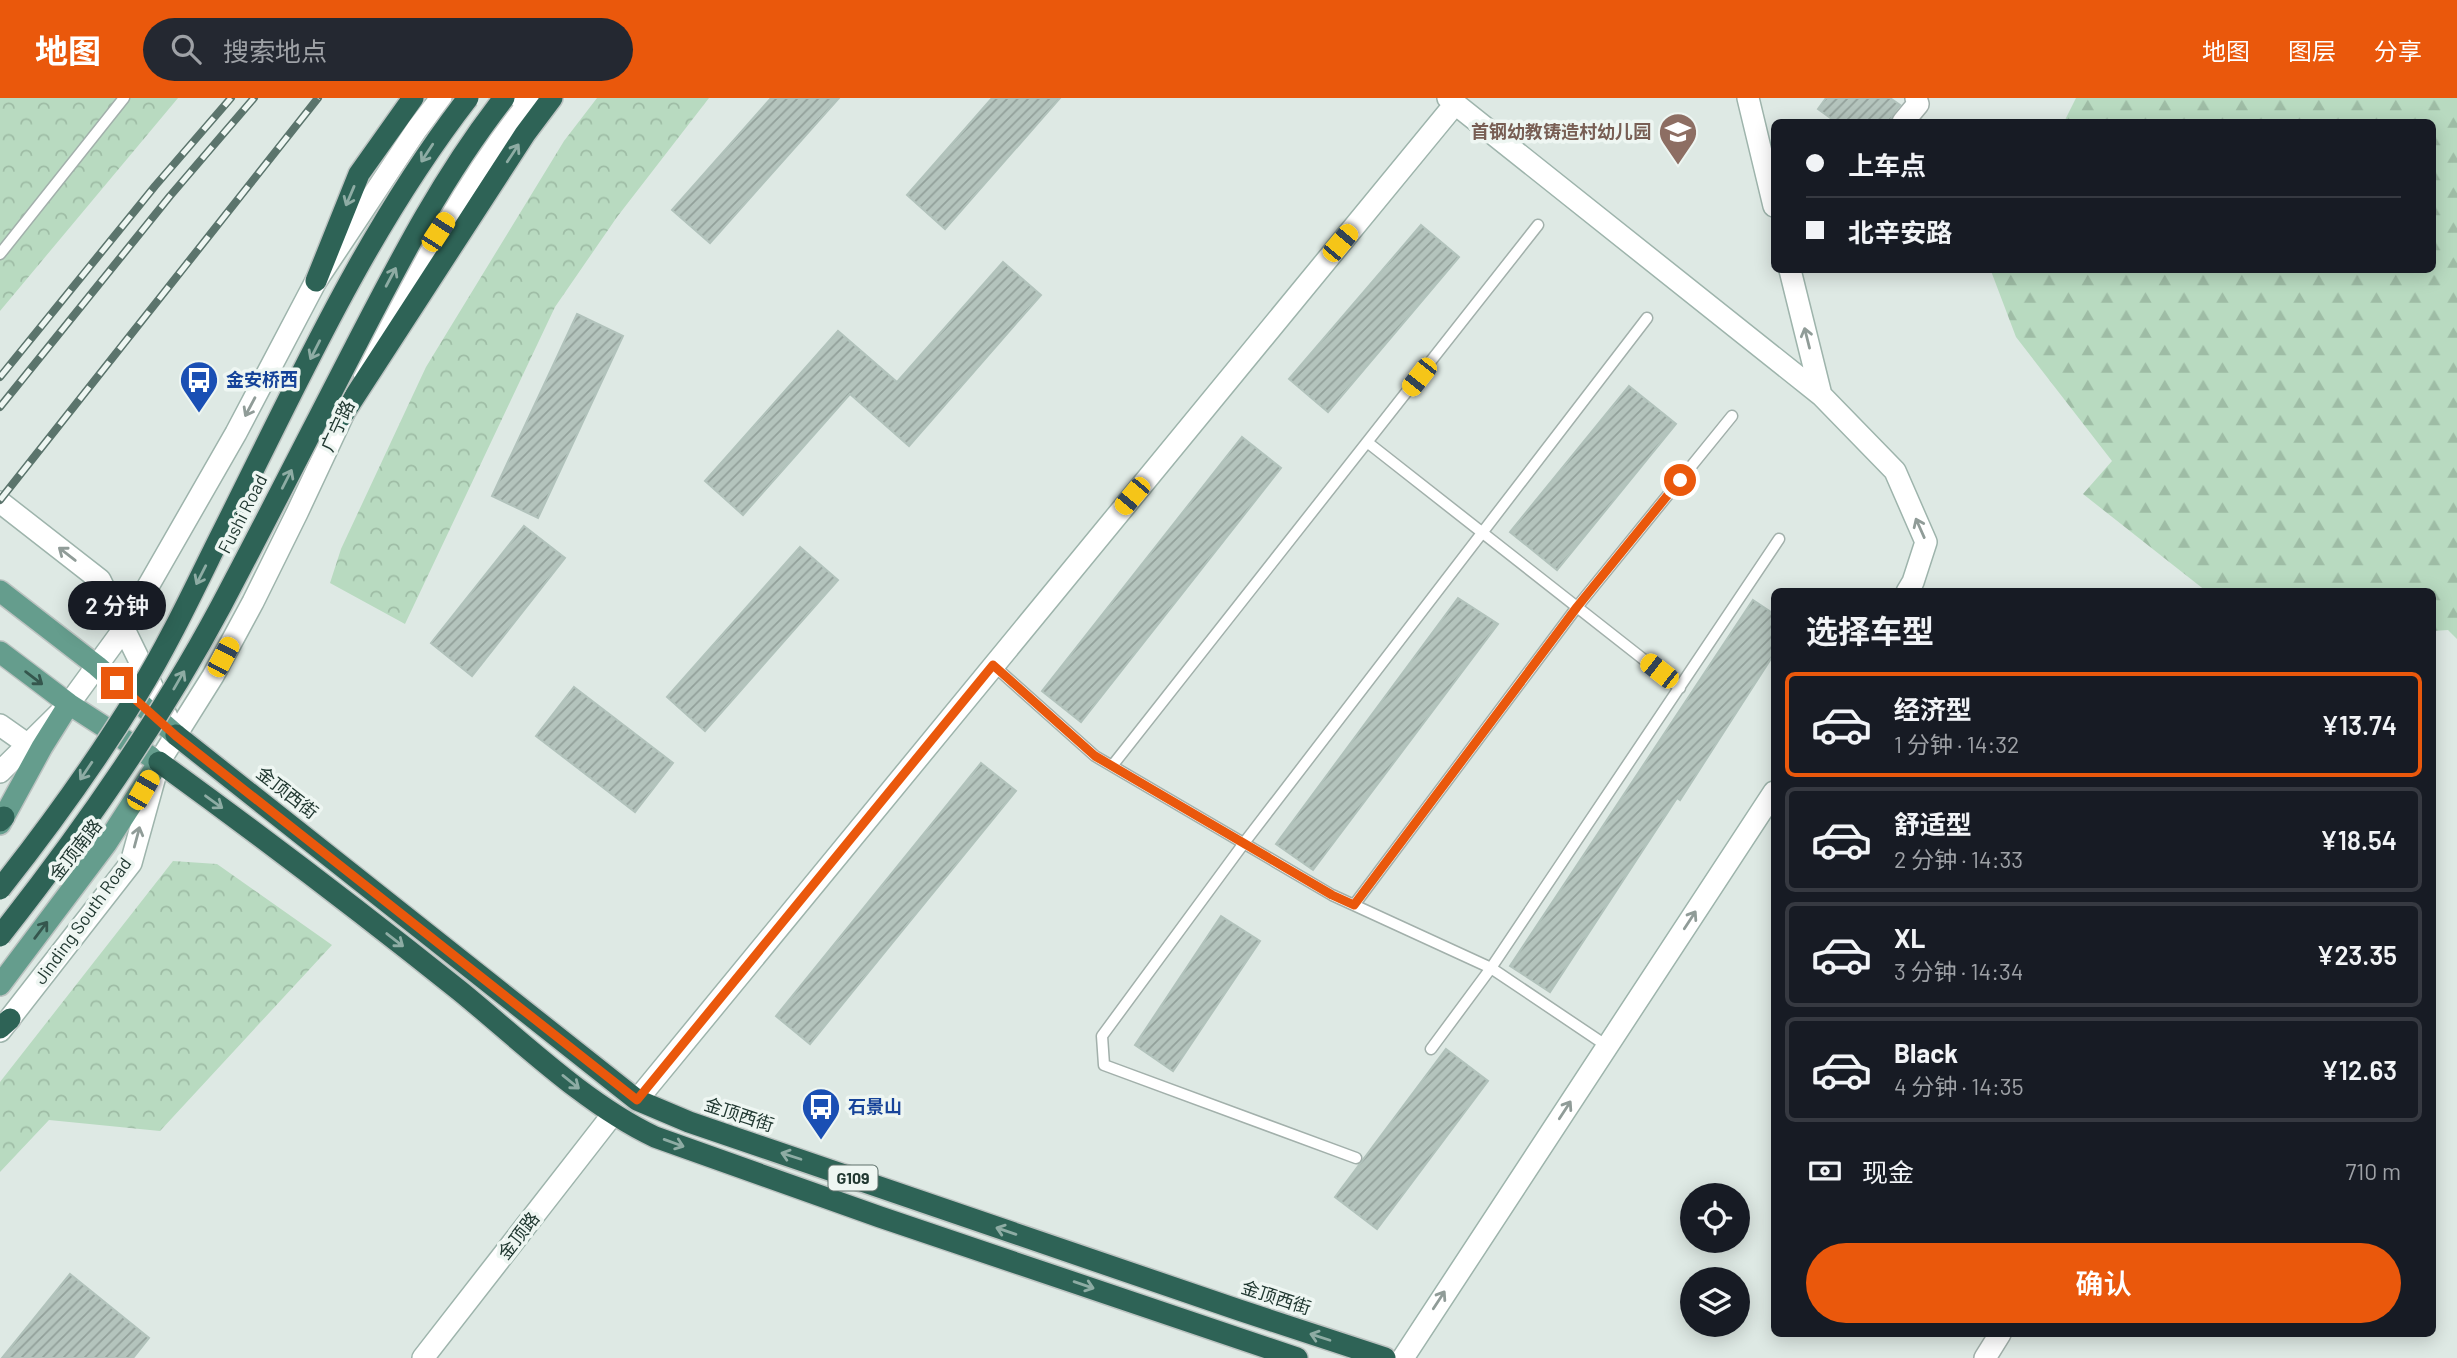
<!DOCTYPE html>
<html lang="zh">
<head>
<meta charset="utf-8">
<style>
	body { margin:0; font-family:Barlow,"Noto Sans SC",sans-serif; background:#242831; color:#f1f3f6; height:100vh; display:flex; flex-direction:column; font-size:26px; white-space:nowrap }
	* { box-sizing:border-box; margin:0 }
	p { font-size:23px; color:#9ea1a6 }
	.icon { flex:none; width:38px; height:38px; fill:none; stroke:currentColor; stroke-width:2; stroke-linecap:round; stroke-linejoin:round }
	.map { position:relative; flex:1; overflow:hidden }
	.drawer { position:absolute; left:1771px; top:490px; width:665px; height:749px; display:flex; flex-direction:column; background:#171b24; border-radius:10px; box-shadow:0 4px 18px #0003 }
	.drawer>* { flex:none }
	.hud { position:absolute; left:1771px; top:21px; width:665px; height:154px; border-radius:10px; box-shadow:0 4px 18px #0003; display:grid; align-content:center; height:154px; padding:0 35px; background:#171b24 }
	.buttons { position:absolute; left:1680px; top:1085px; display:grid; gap:14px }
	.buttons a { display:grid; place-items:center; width:70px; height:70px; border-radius:50%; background:#171b24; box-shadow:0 4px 18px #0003; font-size:35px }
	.end { position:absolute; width:32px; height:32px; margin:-16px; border:9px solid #ea580c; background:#fff; box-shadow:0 0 0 4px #fff }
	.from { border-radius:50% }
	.bubble { position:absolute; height:49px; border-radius:24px; background:#171b24; box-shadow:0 4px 18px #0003; font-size:23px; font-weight:600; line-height:49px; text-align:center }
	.car { position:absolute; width:21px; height:42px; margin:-21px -10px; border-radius:9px; box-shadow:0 0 5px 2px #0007; background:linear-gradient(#f5c518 24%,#345 0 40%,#f5c518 0 76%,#345 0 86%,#f5c518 0) }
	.hud b { display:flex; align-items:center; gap:24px; height:66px; font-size:26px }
	.hud b+b { border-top:2px solid #363941 }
	.hud i { width:18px; height:18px; background:#f1f3f6 }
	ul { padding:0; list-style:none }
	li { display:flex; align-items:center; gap:21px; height:105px; margin:0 14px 10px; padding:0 21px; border:4px solid #363941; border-radius:10px }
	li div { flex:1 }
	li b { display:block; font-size:26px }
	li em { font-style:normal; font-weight:600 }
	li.on { border-color:#ea580c }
	li>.icon { width:63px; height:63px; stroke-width:1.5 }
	h2 { padding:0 35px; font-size:32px; line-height:84px }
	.pay { display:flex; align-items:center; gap:18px; height:77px; padding:0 35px; font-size:26px }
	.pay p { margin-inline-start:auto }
	.cta { display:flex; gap:14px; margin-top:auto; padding:14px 35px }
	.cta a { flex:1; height:80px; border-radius:42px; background:#ea580c; color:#fff; font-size:28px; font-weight:600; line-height:80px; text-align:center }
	header { display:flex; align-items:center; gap:42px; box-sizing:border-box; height:98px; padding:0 35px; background:#ea580c; color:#fff }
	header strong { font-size:33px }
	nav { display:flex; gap:38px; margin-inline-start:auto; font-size:24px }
	.search { width:490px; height:63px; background:#242831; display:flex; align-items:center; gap:18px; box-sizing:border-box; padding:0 24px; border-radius:38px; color:#9ea1a6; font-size:26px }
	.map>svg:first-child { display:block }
	.forest { fill:url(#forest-firs) }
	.park { fill:url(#park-crowns) }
	.building { fill:url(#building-hatch); stroke:#b1c2bb; stroke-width:2 }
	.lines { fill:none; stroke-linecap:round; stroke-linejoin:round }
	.lane-casing { stroke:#a2b0ab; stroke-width:13 }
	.street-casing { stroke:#a2b0ab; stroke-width:24 }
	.secondary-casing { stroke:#9eb4ac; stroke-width:24 }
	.primary-casing { stroke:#bcc3c1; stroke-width:24 }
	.highway-casing { stroke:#bcc3c1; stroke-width:24 }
	.lane { stroke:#fff; stroke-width:10 }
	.street { stroke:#fff; stroke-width:21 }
	.secondary { stroke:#fff; stroke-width:21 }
	.primary { stroke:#659d8d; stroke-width:21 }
	.highway { stroke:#2e6356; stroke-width:21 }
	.rail-casing { stroke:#5b746c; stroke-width:8 }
	.rail { stroke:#eef6f2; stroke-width:5; stroke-dasharray:16; stroke-linecap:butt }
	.highway-bridge-casing { stroke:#bcc3c1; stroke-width:24; stroke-linecap:butt }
	.highway-bridge { stroke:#2e6356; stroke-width:21 }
	.oneway { stroke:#8eaca4 }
	.oneway2 { stroke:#909c98 }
	.oneway3 { stroke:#35564d }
	.route { stroke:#ea580c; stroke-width:9 }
	.labels { text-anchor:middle; stroke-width:7; stroke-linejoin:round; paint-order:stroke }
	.shield { fill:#eef6f2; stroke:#5e716b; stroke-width:2 }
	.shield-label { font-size:16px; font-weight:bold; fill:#213831 }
	.education-label { font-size:18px; font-weight:bold; fill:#785e54; stroke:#eef6f2; text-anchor:end }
	.transit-label { font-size:18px; font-weight:bold; fill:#164399; stroke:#eef6f2; text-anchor:start }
	.street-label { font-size:18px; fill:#213831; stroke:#eef6f2 }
</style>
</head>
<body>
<header>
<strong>地图</strong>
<div class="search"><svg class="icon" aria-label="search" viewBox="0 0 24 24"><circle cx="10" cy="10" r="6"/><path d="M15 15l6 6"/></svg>搜索地点</div>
<nav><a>地图</a><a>图层</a><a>分享</a></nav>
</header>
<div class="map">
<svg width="2457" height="1260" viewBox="0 0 2457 1260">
	<defs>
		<pattern id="forest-firs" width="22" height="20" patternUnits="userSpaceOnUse" patternTransform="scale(1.75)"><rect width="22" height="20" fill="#b8dac0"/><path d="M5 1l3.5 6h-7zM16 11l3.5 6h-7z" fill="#9ebca5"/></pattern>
		<pattern id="park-crowns" width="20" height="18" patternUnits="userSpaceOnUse" patternTransform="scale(1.75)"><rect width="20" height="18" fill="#b8dac0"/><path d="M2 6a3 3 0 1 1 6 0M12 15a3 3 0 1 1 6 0" fill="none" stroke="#9ebca5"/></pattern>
		<pattern id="building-hatch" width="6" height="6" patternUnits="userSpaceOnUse" patternTransform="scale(1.75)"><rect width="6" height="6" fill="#b4c4bd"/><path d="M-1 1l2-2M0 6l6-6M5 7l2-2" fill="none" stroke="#92a09a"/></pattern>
	</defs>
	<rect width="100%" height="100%" fill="#dee9e4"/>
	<path class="forest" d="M2076 0H2457V541L2448 532 2433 533 2432 494 2206 493 2083 396 2112 363 2016 239 1991 173 2432 172V24H2064Z"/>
	<path class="park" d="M0 0H178L0 213Z
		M597 0H709L617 119 555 209 405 526 330 485 341 451 426 269 564 43Z
		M173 763 217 766 332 847 160 1033 49 1022 0 1074V984Z"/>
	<path class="building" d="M771 0H839L710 145 672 112Z
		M992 0H1060L945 131 907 97Z
		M1826 0H1890L1900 7 1893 16 1890 24H1836L1818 11Z
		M1421 127 1459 159 1328 314 1289 281Z
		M1003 164 1041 197 909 348 850 296 743 417 705 383 838 233 897 284Z
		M577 216 623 238 538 420 492 398Z
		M1629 288 1676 326 1557 472 1510 434Z
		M1242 339 1281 370 1081 624 1042 593Z
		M524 428 565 460 472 578 431 545Z
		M800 449 838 482 705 633 667 599Z
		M1458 500 1498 526 1313 772 1276 746Z
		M1753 502 1774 516V556L1680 702 1677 700 1550 894 1510 868Z
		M574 589 673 665 635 714 536 638Z
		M981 665 1016 693 810 946 776 918Z
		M1221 818 1260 843 1173 973 1135 947Z
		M1446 951 1488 983 1377 1131 1335 1099Z
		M70 1176 149 1240 133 1260H2Z"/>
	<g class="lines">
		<g class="lane-casing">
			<path id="lane" d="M0 156 124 0
				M1367 344 1680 590
				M993 567 1095 658 1332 797 1491 870 1607 948
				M1112 668 1538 127
				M1354 807 1577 509 1732 318
				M1431 951 1491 870 1779 441
				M1356 1060 1104 967 1102 938 1244 745 1647 220"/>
		</g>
		<g class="street-casing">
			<path id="street" d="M1903 24 1918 6 1916 0
				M1985 1260 2000 1236"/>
		</g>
		<g class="secondary-casing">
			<path id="secondary" d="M1448 0 1821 297
				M1748 0 1774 108
				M1790 172 1821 297 1895 373 1926 444 1913 484 1907 494
				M363 273C409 178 464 84 528 0
				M0 404 100 482 169 623
				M0 627 27 646 41 648
				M0 674 69 606 123 532 236 335 316 183 417 31 441 0
				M0 933 131 765 159 664 213 578 253 504 297 415 350 302
				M637 1002 1455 6
				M423 1260 613 1016
				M1403 1260 1774 694"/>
		</g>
		<g class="primary-casing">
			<path id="primary" d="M0 493 97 568 176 637
				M0 554 69 606 151 659
				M0 726 42 649 69 606
				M0 887 106 746 159 664"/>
		</g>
		<g class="highway-casing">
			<path id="highway" d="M316 183 359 76 413 0
				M342 318 525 36 552 0
				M176 637 637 1002 689 1024 1239 1212 1385 1260
				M159 664C261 738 361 814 460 893 520 942 585 1006 655 1039L880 1119 1297 1260
				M0 723 4 719
				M0 930 10 921"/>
		</g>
		<use href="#lane" class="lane"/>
		<use href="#street" class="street"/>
		<use href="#secondary" class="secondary"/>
		<use href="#primary" class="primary"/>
		<use href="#highway" class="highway"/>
		<g class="rail-casing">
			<path id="rail" d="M0 279 155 88 231 0
				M0 309 170 98 254 0
				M0 402 318 0"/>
		</g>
		<use href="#rail" class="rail"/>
		<g class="highway-bridge-casing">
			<path id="highway-bridge" d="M0 791C49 729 96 664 137 597 166 550 190 500 214 451 292 297 362 137 468 0
				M0 838C82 734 158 626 221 508 266 423 310 336 355 249 400 162 443 78 504 0"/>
		</g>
		<use href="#highway-bridge" class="highway-bridge"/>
	</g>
	<defs><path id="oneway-shaft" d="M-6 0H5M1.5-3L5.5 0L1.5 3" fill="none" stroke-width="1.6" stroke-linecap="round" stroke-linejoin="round" transform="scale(1.75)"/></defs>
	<g class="oneway">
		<use href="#oneway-shaft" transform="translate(427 55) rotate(123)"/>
		<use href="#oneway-shaft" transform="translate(513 55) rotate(-57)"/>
		<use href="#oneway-shaft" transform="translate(350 98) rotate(113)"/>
		<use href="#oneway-shaft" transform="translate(391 179) rotate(-62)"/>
		<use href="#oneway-shaft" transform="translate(315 252) rotate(117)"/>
		<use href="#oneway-shaft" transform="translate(287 381) rotate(-63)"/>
		<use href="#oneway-shaft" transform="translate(201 477) rotate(117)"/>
		<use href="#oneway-shaft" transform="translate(179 582) rotate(-60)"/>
		<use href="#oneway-shaft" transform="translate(86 673) rotate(124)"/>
		<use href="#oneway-shaft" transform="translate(214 704) rotate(36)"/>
		<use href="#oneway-shaft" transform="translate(395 842) rotate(38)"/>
		<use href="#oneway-shaft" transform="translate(571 984) rotate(39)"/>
		<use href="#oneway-shaft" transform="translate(674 1045) rotate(20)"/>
		<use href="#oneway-shaft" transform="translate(791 1058) rotate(-162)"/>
		<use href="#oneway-shaft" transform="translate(1006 1133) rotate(-161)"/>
		<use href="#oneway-shaft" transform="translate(1084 1187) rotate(19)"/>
		<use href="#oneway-shaft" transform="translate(1320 1239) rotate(-162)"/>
	</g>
	<g class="oneway2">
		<use href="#oneway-shaft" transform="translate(1807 240) rotate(-104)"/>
		<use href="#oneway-shaft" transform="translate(250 309) rotate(118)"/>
		<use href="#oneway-shaft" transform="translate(1920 430) rotate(-114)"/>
		<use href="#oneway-shaft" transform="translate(67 456) rotate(-142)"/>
		<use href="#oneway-shaft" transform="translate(137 739) rotate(-75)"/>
		<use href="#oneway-shaft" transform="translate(1690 822) rotate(-57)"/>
		<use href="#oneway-shaft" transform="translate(1565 1012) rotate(-57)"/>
		<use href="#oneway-shaft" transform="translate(1439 1202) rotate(-57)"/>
	</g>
	<g class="oneway3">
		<use href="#oneway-shaft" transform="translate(34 580) rotate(37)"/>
		<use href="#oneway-shaft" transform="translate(41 832) rotate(-53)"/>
	</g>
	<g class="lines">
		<path class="route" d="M117 585 176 638 637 1002 993 567 1095 658 1332 797 1354 807 1577 509 1680 382"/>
	</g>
	<defs>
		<g id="school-pin" transform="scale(2.0125)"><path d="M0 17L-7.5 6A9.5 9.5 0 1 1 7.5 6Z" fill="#8d6e63" stroke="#eef6f2"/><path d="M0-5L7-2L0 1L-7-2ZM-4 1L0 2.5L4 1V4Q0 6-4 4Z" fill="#fff"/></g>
		<g id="bus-pin" transform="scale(2.0125)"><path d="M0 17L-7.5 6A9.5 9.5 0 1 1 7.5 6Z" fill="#1a4fb4" stroke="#eef6f2"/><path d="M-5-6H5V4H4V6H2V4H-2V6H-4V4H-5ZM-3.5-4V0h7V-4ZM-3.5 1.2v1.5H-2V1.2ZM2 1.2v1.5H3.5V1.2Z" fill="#fff"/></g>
	</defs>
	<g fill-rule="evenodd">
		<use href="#school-pin" x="1678" y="34"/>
		<use href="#bus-pin" x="199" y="282"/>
		<use href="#bus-pin" x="821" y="1009"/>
	</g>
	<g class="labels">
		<rect class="shield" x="828.5" y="1067.5" width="49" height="25" rx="5"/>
		<g class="shield-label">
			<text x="853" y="1086">G109</text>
		</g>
		<g class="education-label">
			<text x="1651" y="40">首钢幼教铸造村幼儿园</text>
		</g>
		<g class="transit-label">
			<text x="226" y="288">金安桥西</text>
			<text x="848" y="1015">石景山</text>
		</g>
		<g class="street-label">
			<text transform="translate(338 328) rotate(-65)" y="6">广宁路</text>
			<text transform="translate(243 416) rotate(-63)" y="6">Fushi Road</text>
			<text transform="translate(287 695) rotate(38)" y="6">金顶西街</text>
			<text transform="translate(76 752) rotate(-52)" y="6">金顶南路</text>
			<text transform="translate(83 823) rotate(-54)" y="6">Jinding South Road</text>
			<text transform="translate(739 1017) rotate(18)" y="6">金顶西街</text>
			<text transform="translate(519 1138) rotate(-52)" y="6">金顶路</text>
			<text transform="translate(1276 1200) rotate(18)" y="6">金顶西街</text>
		</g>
	</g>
</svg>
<div class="buttons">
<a><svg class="icon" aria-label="locate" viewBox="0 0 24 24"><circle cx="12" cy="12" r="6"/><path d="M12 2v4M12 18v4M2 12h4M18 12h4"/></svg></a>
<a><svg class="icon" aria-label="layers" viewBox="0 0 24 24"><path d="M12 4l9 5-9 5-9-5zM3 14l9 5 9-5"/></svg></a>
</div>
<i class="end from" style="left:1680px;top:382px"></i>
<i class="end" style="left:117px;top:585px"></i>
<div class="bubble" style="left:68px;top:483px;width:98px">2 分钟</div>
<i class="car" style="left:438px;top:134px;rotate:33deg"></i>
<i class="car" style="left:1340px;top:145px;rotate:40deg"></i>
<i class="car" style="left:1419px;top:279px;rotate:218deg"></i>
<i class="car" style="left:1132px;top:398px;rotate:220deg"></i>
<i class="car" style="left:223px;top:559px;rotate:28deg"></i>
<i class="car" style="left:1659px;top:573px;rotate:308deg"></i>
<i class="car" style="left:143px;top:692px;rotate:30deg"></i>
<div class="hud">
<b><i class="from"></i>上车点</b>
<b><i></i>北辛安路</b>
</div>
<section class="drawer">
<h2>选择车型</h2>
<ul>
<li class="on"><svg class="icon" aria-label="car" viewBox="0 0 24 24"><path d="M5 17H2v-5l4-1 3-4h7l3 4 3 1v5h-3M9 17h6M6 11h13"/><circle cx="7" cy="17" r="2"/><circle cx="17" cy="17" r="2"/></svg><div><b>经济型</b><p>1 分钟 · 14:32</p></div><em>¥13.74</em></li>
<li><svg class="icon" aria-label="car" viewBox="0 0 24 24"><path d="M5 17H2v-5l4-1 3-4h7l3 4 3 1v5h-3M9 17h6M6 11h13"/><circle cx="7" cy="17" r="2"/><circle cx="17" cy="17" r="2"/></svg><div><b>舒适型</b><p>2 分钟 · 14:33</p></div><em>¥18.54</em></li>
<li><svg class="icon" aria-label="car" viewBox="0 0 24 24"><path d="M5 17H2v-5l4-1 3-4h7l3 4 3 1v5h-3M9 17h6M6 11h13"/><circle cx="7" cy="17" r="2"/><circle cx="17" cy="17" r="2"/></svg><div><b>XL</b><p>3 分钟 · 14:34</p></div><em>¥23.35</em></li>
<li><svg class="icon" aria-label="car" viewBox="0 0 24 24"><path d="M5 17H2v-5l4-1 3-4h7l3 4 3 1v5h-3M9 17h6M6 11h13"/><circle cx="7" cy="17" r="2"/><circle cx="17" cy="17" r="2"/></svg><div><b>Black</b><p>4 分钟 · 14:35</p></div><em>¥12.63</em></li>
</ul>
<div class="pay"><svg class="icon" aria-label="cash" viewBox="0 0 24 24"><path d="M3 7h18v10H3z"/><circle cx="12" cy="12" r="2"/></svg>现金<p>710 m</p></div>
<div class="cta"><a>确认</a></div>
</section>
</div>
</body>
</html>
